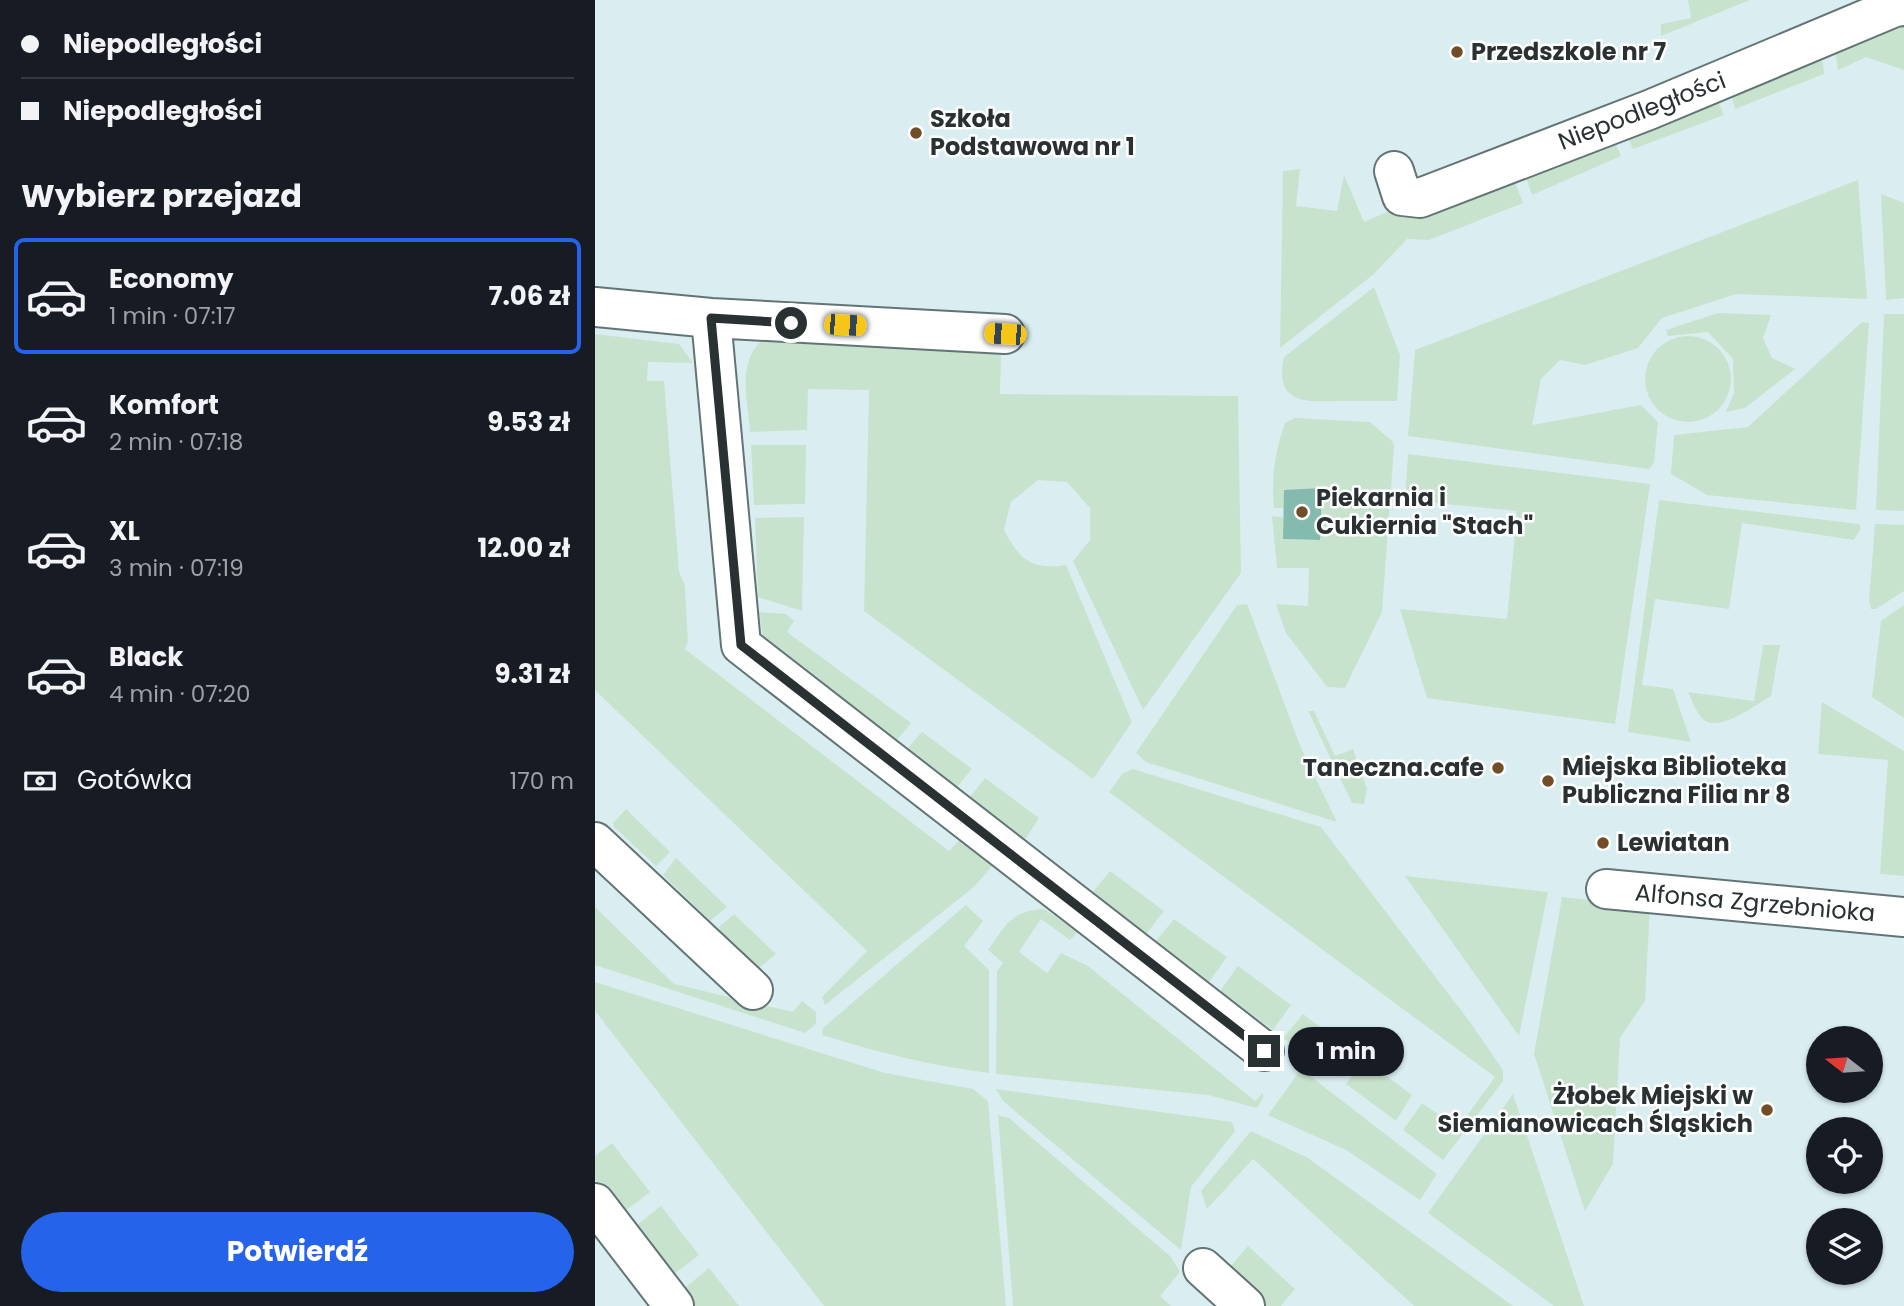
<!DOCTYPE html>
<html lang="pl">
<head>
<meta charset="utf-8">
<style>
	body { margin:0; font-family:Poppins,sans-serif; background:#20242c; color:#f1f3f6; height:100vh; display:flex; flex-direction:column; font-size:26px; white-space:nowrap }
	* { box-sizing:border-box; margin:0 }
	p { font-size:23px; color:#9ea1a6 }
	.icon { flex:none; width:38px; height:38px; fill:none; stroke:currentColor; stroke-width:2; stroke-linecap:round; stroke-linejoin:round }
	.map { position:relative; flex:1; overflow:hidden }
	.drawer { display:flex; flex-direction:column; background:#171b24; width:595px }
	.drawer>* { flex:none }
	.hud { display:grid; align-content:center; height:154px; padding:0 21px; background:#171b24 }
	.needle { width:46px; rotate:287deg }
	.fabs { position:absolute; left:1211px; top:1026px; display:grid; gap:14px }
	.fabs a { display:grid; place-items:center; width:77px; height:77px; border-radius:50%; background:#171b24; box-shadow:0 2px 5px #0004; font-size:35px }
	.end { position:absolute; width:32px; height:32px; margin:-16px; border:9px solid #293132; background:#fff; box-shadow:0 0 0 4px #fff }
	.from { border-radius:50% }
	.bubble { position:absolute; height:49px; border-radius:24px; background:#171b24; box-shadow:0 2px 5px #0004; font-size:23px; font-weight:700; line-height:49px; text-align:center }
	.car { position:absolute; width:21px; height:42px; margin:-21px -10px; border-radius:9px; box-shadow:0 0 5px 2px #0007; background:linear-gradient(#f5c518 24%,#345 0 40%,#f5c518 0 76%,#345 0 86%,#f5c518 0) }
	.hud b { display:flex; align-items:center; gap:24px; height:66px; font-size:26px }
	.hud b+b { border-top:2px solid #363941 }
	.hud i { width:18px; height:18px; background:#f1f3f6 }
	ul { padding:0; list-style:none }
	li { display:flex; align-items:center; gap:21px; height:116px; margin:0 14px 10px; padding:0 7px; border:4px solid transparent; border-radius:10px }
	li div { flex:1 }
	li b { display:block; font-size:26px }
	li em { font-style:normal; font-weight:700 }
	li.current { border-color:#2563eb }
	li>.icon { width:63px; height:63px; stroke-width:1.5 }
	h2 { padding:0 21px; font-size:32px; line-height:84px }
	.pay { display:flex; align-items:center; gap:18px; height:77px; padding:0 21px; font-size:26px }
	.pay p { margin-inline-start:auto }
	.primary-button { display:flex; gap:14px; margin-top:auto; padding:14px 21px }
	.primary-button a { flex:1; height:80px; border-radius:42px; background:#2563eb; color:#fff; font-size:28px; font-weight:700; line-height:80px; text-align:center }
	main { display:flex; flex:1; min-height:0 }
	.map>svg:first-child { display:block }
	.green { fill:#c8e3cd }
	.building { fill:#85baae }
	.lines { fill:none; stroke-linecap:round; stroke-linejoin:round }
	.street-casing { stroke:#627476; stroke-width:42 }
	.street { stroke:#fff; stroke-width:38 }
	.route { stroke:#293132; stroke-width:9 }
	.poi-dot { fill:#714e27; stroke:#fff; stroke-width:2.5 }
	.labels { text-anchor:middle; stroke-width:5; stroke-linejoin:round; paint-order:stroke }
	.poi-label { font-size:24px; font-weight:bold; fill:#293132; stroke:#fff; text-anchor:start }
	.street-label { font-size:24px; fill:#293132; stroke:#fff }
</style>
</head>
<body>
<main>
<section class="drawer">
<div class="hud">
<b><i class="from"></i>Niepodległości</b>
<b><i></i>Niepodległości</b>
</div>
<h2>Wybierz przejazd</h2>
<ul>
<li class="current"><svg class="icon" aria-label="car" viewBox="0 0 24 24"><path d="M5 17H2v-5l4-1 3-4h7l3 4 3 1v5h-3M9 17h6M6 11h13"/><circle cx="7" cy="17" r="2"/><circle cx="17" cy="17" r="2"/></svg><div><b>Economy</b><p>1 min · 07:17</p></div><em>7.06 zł</em></li>
<li><svg class="icon" aria-label="car" viewBox="0 0 24 24"><path d="M5 17H2v-5l4-1 3-4h7l3 4 3 1v5h-3M9 17h6M6 11h13"/><circle cx="7" cy="17" r="2"/><circle cx="17" cy="17" r="2"/></svg><div><b>Komfort</b><p>2 min · 07:18</p></div><em>9.53 zł</em></li>
<li><svg class="icon" aria-label="car" viewBox="0 0 24 24"><path d="M5 17H2v-5l4-1 3-4h7l3 4 3 1v5h-3M9 17h6M6 11h13"/><circle cx="7" cy="17" r="2"/><circle cx="17" cy="17" r="2"/></svg><div><b>XL</b><p>3 min · 07:19</p></div><em>12.00 zł</em></li>
<li><svg class="icon" aria-label="car" viewBox="0 0 24 24"><path d="M5 17H2v-5l4-1 3-4h7l3 4 3 1v5h-3M9 17h6M6 11h13"/><circle cx="7" cy="17" r="2"/><circle cx="17" cy="17" r="2"/></svg><div><b>Black</b><p>4 min · 07:20</p></div><em>9.31 zł</em></li>
</ul>
<div class="pay"><svg class="icon" aria-label="cash" viewBox="0 0 24 24"><path d="M3 7h18v10H3z"/><circle cx="12" cy="12" r="2"/></svg>Gotówka<p>170 m</p></div>
<div class="primary-button"><a>Potwierdź</a></div>
</section>
<div class="map">
<svg width="1309" height="1306" viewBox="0 0 1309 1306">
	<rect width="100%" height="100%" fill="#daeef1"/>
	<path class="green" d="M1093 0H1155L1066 36V24L1096 18Z
		M1309 26V70L1271 57 1243 70 1240 51 1294 27Z
		M1220 58 1228 62 1229 74 1140 109 1136 93Z
		M1122 99 1129 115 1038 149 1032 135Z
		M1017 136 1026 156 937 195 930 175Z
		M705 169 701 206 742 211 749 175 769 222 794 211 809 218 918 177 928 203 834 240 812 239 779 274 685 348 688 171Z
		M1263 180 1272 299 1141 294 1067 318 1043 348 990 365 965 360 946 379 937 425 1046 405 1063 422 1059 463 1054 469 813 436 820 350Z
		M1286 194 1309 203V298L1291 300Z
		M779 287 805 355 802 401C783 401 765 401 746 401 710 402 679 404 689 357Z
		M1123 313 1176 315 1168 338 1177 358 1200 369 1150 408 1131 412 1139 393 1138 359 1113 332 1073 336 1071 330Z
		M1289 314H1309V511L1281 510Z
		M1267 322 1274 323 1261 510 1112 495 1076 474 1079 435 1153 427Z
		M0 334 84 344 98 363 53 362 52 381H69L84 572 90 586 93 641 90 649 354 851 376 828 397 849V866L379 887 230 1005 227 997 272 951 0 690Z
		M1050 379a43 43 0 1 1 86 0a43 43 0 1 1-86 0Z
		M169 339 387 342 406 354 405 394 643 396 646 573 548 710 478 561 495 540V508L472 482 443 480 416 502 409 530C425 560 436 570 471 565L537 722 498 779 269 611 274 390 213 389 212 430 155 432C153 401 141 360 169 339Z
		M700 418 775 422 798 442 799 447 787 612 750 688 732 687 691 633 681 604 713 606 714 568H682L677 516 688 517V539L723 540 727 489 689 490V508H679C676 478 680 451 690 423Z
		M156 445H211L210 504 159 505Z
		M813 454 1055 484 1020 724 832 698 805 609 912 619 922 511 810 500Z
		M1064 500 1264 524 1266 528 1259 540 1147 523 1134 609 1060 599 1047 685 1078 689 1096 742 1033 732Z
		M209 517 207 604V611L163 597 160 518Z
		M1280 524 1309 525V591L1281 609H1276L1274 602Z
		M652 604 706 748 742 822 551 762 541 753 642 605Z
		M1309 605V718L1277 697 1286 621Z
		M164 612 191 614 199 621 192 632 316 723 301 741 169 643Z
		M1168 645H1185L1176 696C1160 705 1121 736 1106 717 1100 710 1097 700 1093 692L1159 701Z
		M1227 702 1309 751V876L1285 874 1293 760 1223 754Z
		M713 711H719L740 756 758 749 772 789 769 804 757 803Z
		M327 732 377 769 362 787 312 749Z
		M538 769 726 827 875 1022 908 1070V1081L848 1160 808 1130 827 1103 863 1128 900 1077 514 792 528 773Z
		M390 778 444 818 430 840 375 797Z
		M31 809 75 852 61 866 19 827 18 823Z
		M81 858 132 907 115 921 68 875Z
		M515 871 569 911 551 934 497 893Z
		M810 876 953 892 924 1036Z
		M967 897 1055 906 1050 1001 1025 1038 1018 1164 990 1211 939 1054Z
		M371 905 388 921 369 946 394 970V1073C336 1066 283 1052 227 1035L228 1028Z
		M0 907 79 984 198 1012 207 1001 221 1012V1024L210 1033 0 965Z
		M449 909 483 932 475 940 446 919 424 952 452 973 466 953 493 966 660 1101 668 1093V1098L662 1108 613 1095 401 1074 402 971 408 963 393 950C411 925 415 911 449 909Z
		M139 914 181 954 163 969 125 932 124 927Z
		M579 919 632 957 614 982 561 941Z
		M643 966 696 1005 678 1030 625 991Z
		M0 982 290 1073 378 1089 393 1101 411 1306H229L0 1011Z
		M708 1014 760 1053 742 1077 688 1038Z
		M769 1059 817 1095 801 1121 751 1084Z
		M706 1069 842 1174 825 1200 751 1150 673 1115Z
		M401 1089 637 1122 640 1131 596 1187 586 1250 408 1101Z
		M918 1094 989 1306H959L833 1213Z
		M403 1115 414 1118 576 1257 585 1272 565 1296 576 1306H418Z
		M656 1131 713 1158 918 1306H819L658 1159 612 1209 606 1191Z
		M17 1143 55 1192 26 1214 0 1180V1156Z
		M66 1206 104 1255 75 1277 38 1228Z
		M653 1246 700 1289 686 1306H665L629 1274Z
		M114 1268 144 1306H98L86 1291Z"/>
	<path class="building" d="M727 488 725 540 688 539 689 490Z"/>
	<g class="lines">
		<g class="street-casing">
			<path id="street" d="M799 171 807 196 825 198 1054 110 1300 7 1309 6
				M0 307 116 318 410 334
				M116 318 146 645 669 1051
				M0 842 158 990
				M1011 889 1309 917
				M0 1203 79 1306
				M608 1268 650 1306"/>
		</g>
		<use href="#street" class="street"/>
	</g>
	<g class="lines">
		<path class="route" d="M196 323 116 318 146 645 669 1051"/>
	</g>
	<g class="poi-dot">
		<circle cx="862" cy="52" r="7"/>
		<circle cx="321" cy="133" r="7"/>
		<circle cx="707" cy="512" r="7"/>
		<circle cx="903" cy="768" r="7"/>
		<circle cx="953" cy="781" r="7"/>
		<circle cx="1008" cy="843" r="7"/>
		<circle cx="1172" cy="1110" r="7"/>
	</g>
	<g class="labels">
		<g class="poi-label">
			<text x="876" y="60">Przedszkole nr 7</text>
			<text x="335" y="127">Szkoła<tspan x="335" dy="28">Podstawowa nr 1</tspan></text>
			<text x="721" y="506">Piekarnia i<tspan x="721" dy="28">Cukiernia "Stach"</tspan></text>
			<text x="967" y="775">Miejska Biblioteka<tspan x="967" dy="28">Publiczna Filia nr 8</tspan></text>
			<text x="889" y="776" text-anchor="end">Taneczna.cafe</text>
			<text x="1022" y="851">Lewiatan</text>
			<text x="1158" y="1104" text-anchor="end">Żłobek Miejski w<tspan x="1158" dy="28">Siemianowicach Śląskich</tspan></text>
		</g>
		<g class="street-label">
			<text transform="translate(1047 111) rotate(-21)" y="8">Niepodległości</text>
			<text transform="translate(1160 903) rotate(5)" y="8">Alfonsa Zgrzebnioka</text>
		</g>
	</g>
</svg>
<div class="fabs">
<a><svg class="needle" viewBox="-14 -14 28 28"><path d="M0-13l5 13h-10z" fill="#e53935"/><path d="M0 13l5-13h-10z" fill="#9ea1a6"/></svg></a>
<a><svg class="icon" aria-label="locate" viewBox="0 0 24 24"><circle cx="12" cy="12" r="6"/><path d="M12 2v4M12 18v4M2 12h4M18 12h4"/></svg></a>
<a><svg class="icon" aria-label="layers" viewBox="0 0 24 24"><path d="M12 4l9 5-9 5-9-5zM3 14l9 5 9-5"/></svg></a>
</div>
<i class="end from" style="left:196px;top:323px"></i>
<i class="end" style="left:669px;top:1051px"></i>
<div class="bubble" style="left:693px;top:1027px;width:116px">1 min</div>
<i class="car" style="left:250px;top:325px;rotate:93deg"></i>
<i class="car" style="left:410px;top:334px;rotate:273deg"></i>
</div>
</main>
</body>
</html>
